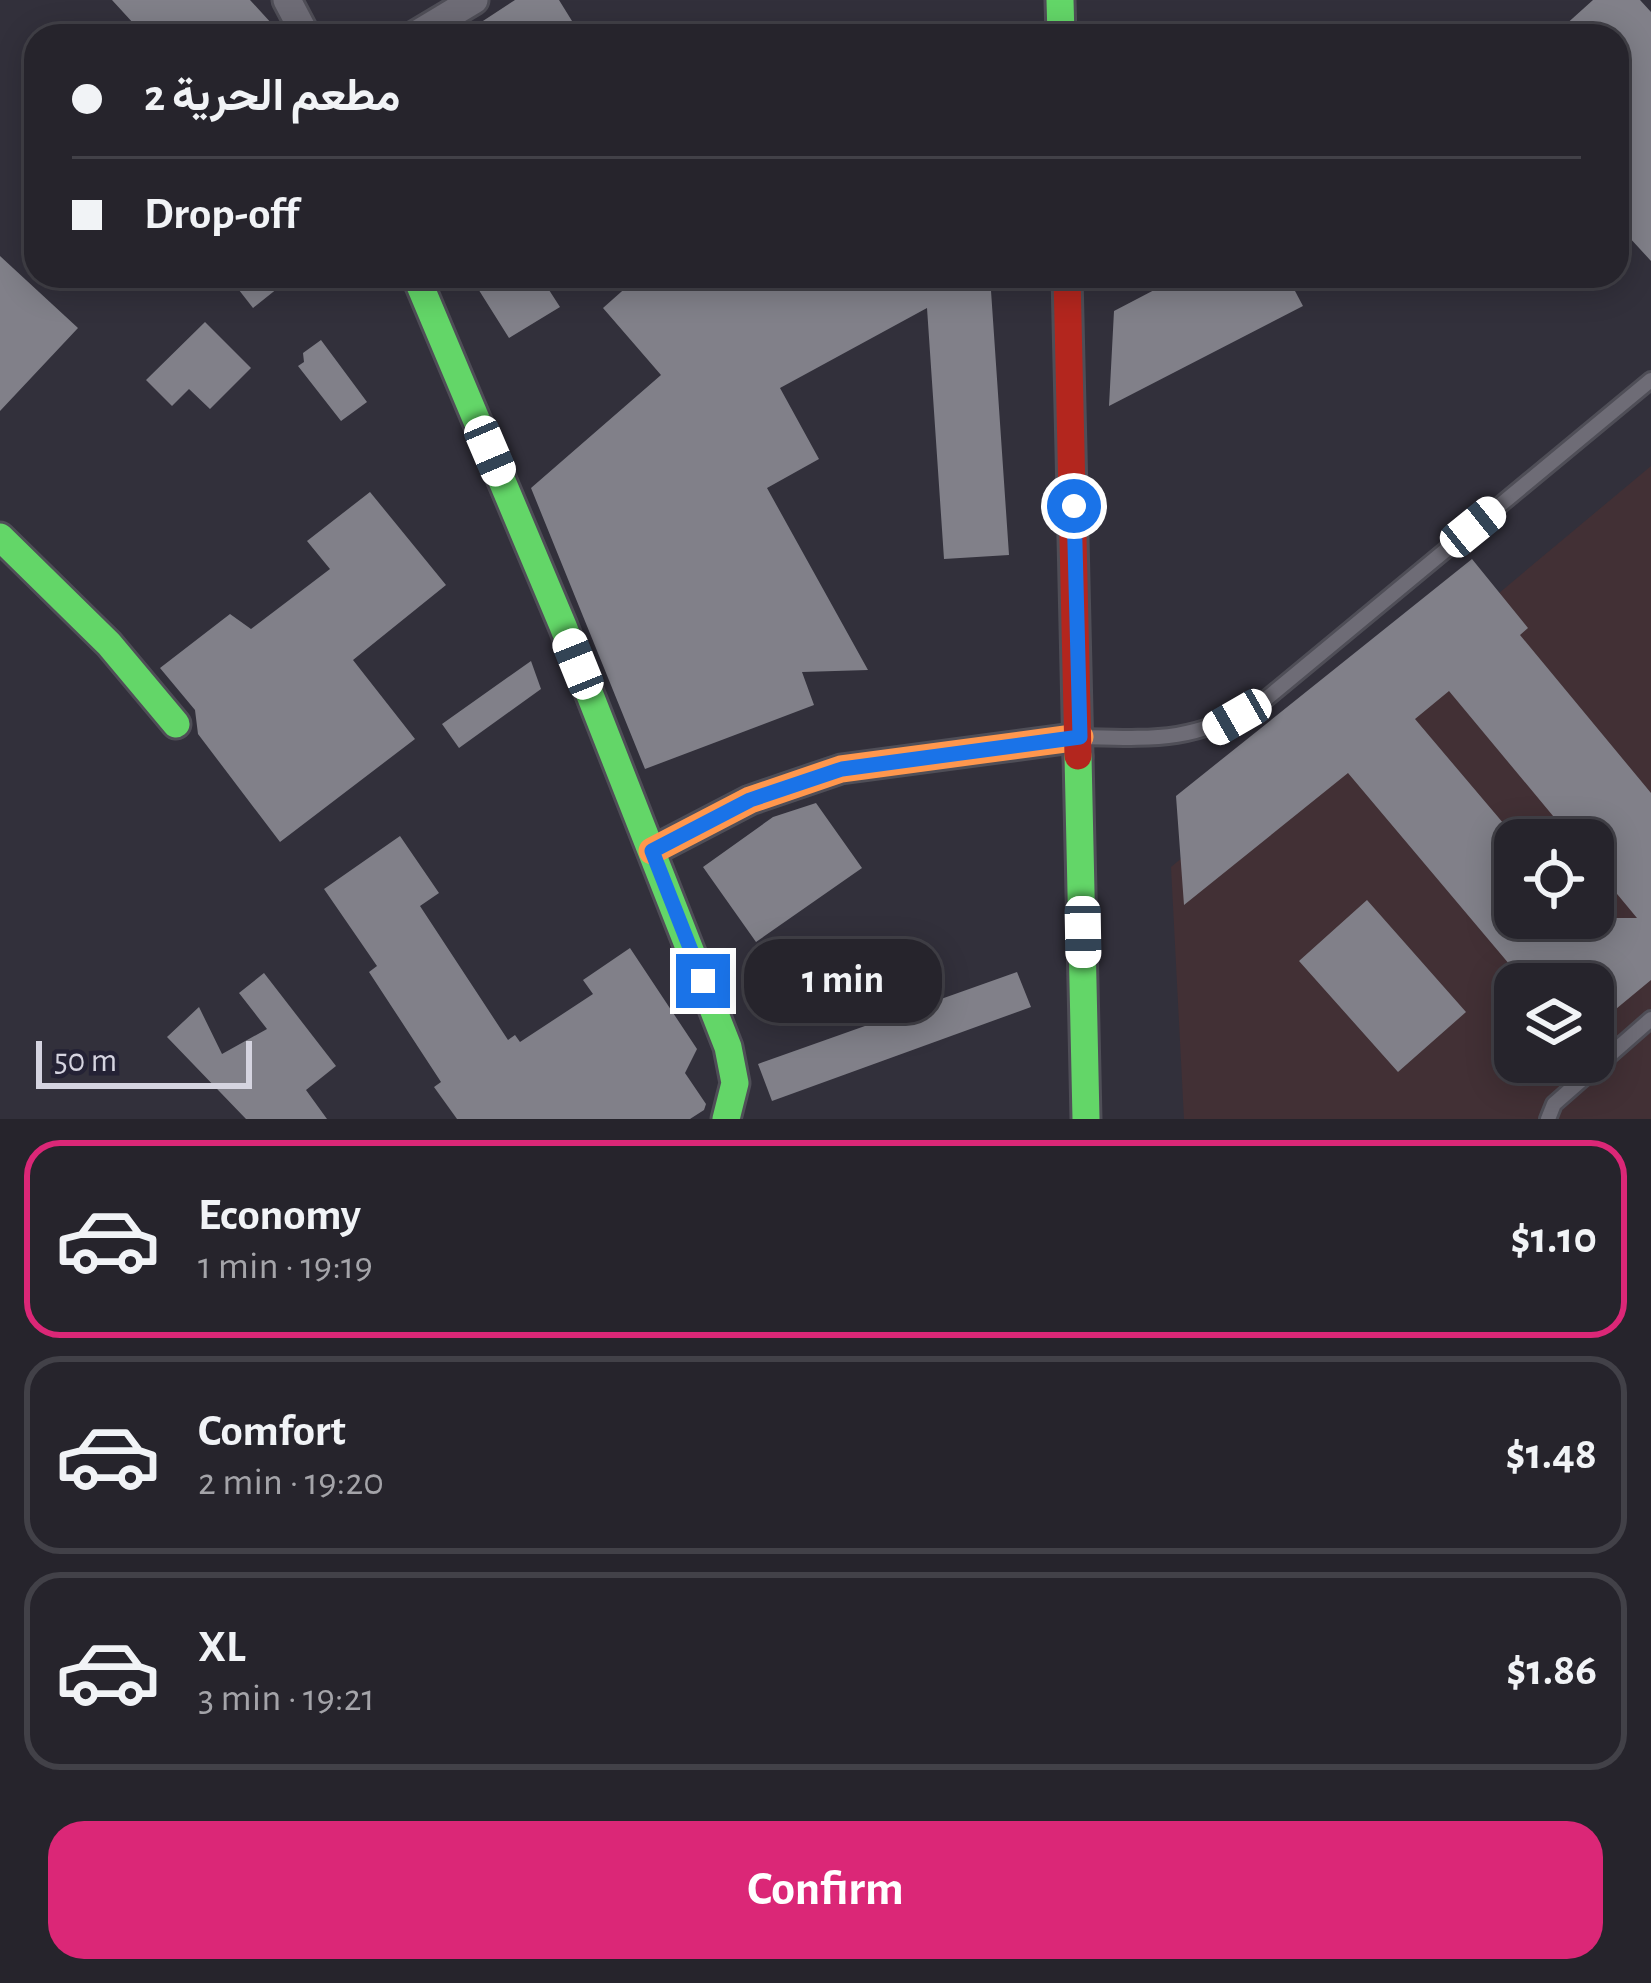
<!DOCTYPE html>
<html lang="en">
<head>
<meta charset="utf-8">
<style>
	body { margin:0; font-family:"Alegreya Sans",Vazirmatn,sans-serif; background:#2e2c34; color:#f1f3f6; height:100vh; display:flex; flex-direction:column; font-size:45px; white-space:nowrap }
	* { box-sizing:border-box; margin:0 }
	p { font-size:39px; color:#a4a4a9 }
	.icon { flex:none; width:66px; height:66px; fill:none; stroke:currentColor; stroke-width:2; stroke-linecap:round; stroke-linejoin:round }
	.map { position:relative; height:1119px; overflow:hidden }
	.panel { display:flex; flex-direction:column; background:#26242c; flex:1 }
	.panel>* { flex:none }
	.top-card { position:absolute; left:24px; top:24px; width:1605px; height:264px; border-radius:36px; box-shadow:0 6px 30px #0003,0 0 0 3px #424148; display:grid; align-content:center; height:264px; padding:0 48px; background:#26242c }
	.buttons { position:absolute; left:1494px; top:819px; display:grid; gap:24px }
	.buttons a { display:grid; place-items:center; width:120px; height:120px; border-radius:24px; background:#26242c; box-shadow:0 6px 30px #0003,0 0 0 3px #424148; font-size:60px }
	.scale { position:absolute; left:36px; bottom:30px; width:216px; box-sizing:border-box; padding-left:12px; border:6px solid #d5d4e0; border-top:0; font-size:33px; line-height:42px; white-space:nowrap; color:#d5d4e0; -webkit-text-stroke:9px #242235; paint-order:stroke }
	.end { position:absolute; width:54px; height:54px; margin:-27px; border:15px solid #1a73e8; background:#fff; box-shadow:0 0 0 6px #fff }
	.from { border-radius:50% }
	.bubble { position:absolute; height:84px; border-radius:36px; background:#26242c; box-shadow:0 6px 30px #0003,0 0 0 3px #424148; font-size:39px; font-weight:600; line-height:84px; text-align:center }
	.car { position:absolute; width:36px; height:72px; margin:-36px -18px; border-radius:15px; box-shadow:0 0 9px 3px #0007; background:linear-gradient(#fff 24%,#345 0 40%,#fff 0 76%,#345 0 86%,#fff 0) }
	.top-card b { display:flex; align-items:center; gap:42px; height:114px; font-size:45px }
	.top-card b+b { border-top:3px solid #424148 }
	.top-card i { width:30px; height:30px; background:#f1f3f6 }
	ul { padding:21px 0 0; list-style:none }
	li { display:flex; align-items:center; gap:36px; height:198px; margin:0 24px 18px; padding:0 24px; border:6px solid #424148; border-radius:36px }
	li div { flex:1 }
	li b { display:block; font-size:45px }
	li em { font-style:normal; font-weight:600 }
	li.selected { border-color:#db2777 }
	li>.icon { width:108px; height:108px; stroke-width:1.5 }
	.action { display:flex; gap:24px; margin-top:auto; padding:24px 48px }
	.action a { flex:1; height:138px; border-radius:36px; background:#db2777; color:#fff; font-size:48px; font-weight:600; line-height:138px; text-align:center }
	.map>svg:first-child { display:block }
	.commercial { fill:#423035; fill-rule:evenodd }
	.building { fill:#818089; fill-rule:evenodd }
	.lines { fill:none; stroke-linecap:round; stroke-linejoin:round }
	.lane-casing { stroke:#4f4e57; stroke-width:20 }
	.street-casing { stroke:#4f4e57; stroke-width:33 }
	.fast-casing { stroke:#4f4e57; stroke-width:33 }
	.slow-casing { stroke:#4f4e57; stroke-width:33 }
	.jam-casing { stroke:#4f4e57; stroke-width:33 }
	.lane { stroke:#6e6c76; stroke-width:14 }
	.street { stroke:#6e6c76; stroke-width:27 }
	.fast { stroke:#63d668; stroke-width:27 }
	.slow { stroke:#ff974d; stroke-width:27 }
	.jam { stroke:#b3261e; stroke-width:27 }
	.route { stroke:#1a73e8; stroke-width:15 }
</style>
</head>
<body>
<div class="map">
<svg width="1651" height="1119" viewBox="0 0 1651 1119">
	<rect width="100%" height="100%" fill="#32303b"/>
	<path class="commercial" d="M1651 466V1119H1184L1171 867ZM1515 840H1593V918H1515ZM1515 984H1593V1062H1515Z"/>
	<path class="building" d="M112 0H250L283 36H145Z
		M515 0H559L572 21 548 36H460Z
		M1593 0H1640L1651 12V261L1617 224V36H1553Z
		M0 256 78 328 0 411Z
		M228 276H293L253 308Z
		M470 276H540L560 307 509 338Z
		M639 276H990L1009 555 944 559 927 308 780 388 819 459 767 488 868 670 802 672 814 705 645 769 531 488 661 375 603 308Z
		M1181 276H1287L1303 306 1109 406 1114 311Z
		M205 322 251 368 210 409 189 389 172 406 146 380Z
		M321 340 367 402 341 421 298 366 304 362 303 353Z
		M370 492 446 585 353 660 415 739 280 842 198 734 195 710 160 668 230 614 251 629 330 569 307 541Z
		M1472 559 1528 628 1520 635 1651 793V980L1593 1028V984H1526L1348 773 1184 905 1176 796ZM1449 691 1573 840H1593V865L1637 918H1515V837L1415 719Z
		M531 661 541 689 459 748 442 724Z
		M816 803 862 868 756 942 703 867 773 817Z
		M400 836 439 893 420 906 508 1040 515 1035 520 1042 593 994 583 980 630 948 697 1049 685 1073 706 1104 704 1110 690 1119H457L434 1087 441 1082 369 972 377 966 324 889Z
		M1367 900 1466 1012 1398 1072 1299 961Z
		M1017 972 1031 1007 772 1101 758 1064Z
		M264 973 336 1066 306 1090 327 1119H246L167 1037 199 1007 222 1054 267 1029 239 993Z"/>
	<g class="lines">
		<g class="lane-casing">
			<path id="lane" d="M1084 737C1159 739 1193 741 1260 704L1651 380
				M1548 1119 1554 1104 1651 1019"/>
		</g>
		<g class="street-casing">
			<path id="street" d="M287 0 306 36
				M414 36 474 0"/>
		</g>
		<g class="fast-casing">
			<path id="fast" d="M1060 0 1061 36
				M416 276 563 626 728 1047 735 1083 726 1119
				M0 537 109 644 176 724
				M1078 756 1086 1119"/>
		</g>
		<g class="slow-casing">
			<path id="slow" d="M652 851 750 800 841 769 1080 737"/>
		</g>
		<g class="jam-casing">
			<path id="jam" d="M1067 276 1078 756"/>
		</g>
		<use href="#lane" class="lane"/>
		<use href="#street" class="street"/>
		<use href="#fast" class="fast"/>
		<use href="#slow" class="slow"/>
		<use href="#jam" class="jam"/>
	</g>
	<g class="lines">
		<path class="route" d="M703 981 652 851 750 800 842 769 1080 737 1074 506"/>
	</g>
</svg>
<div class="buttons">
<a><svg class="icon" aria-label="locate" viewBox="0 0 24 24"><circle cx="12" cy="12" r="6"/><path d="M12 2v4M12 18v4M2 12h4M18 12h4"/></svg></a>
<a><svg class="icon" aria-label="layers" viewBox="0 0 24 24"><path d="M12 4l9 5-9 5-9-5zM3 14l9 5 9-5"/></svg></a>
</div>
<div class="scale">50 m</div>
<i class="end from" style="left:1074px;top:506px"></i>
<i class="end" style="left:703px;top:981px"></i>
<div class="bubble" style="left:744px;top:939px;width:198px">1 min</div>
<i class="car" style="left:490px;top:451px;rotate:157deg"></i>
<i class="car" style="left:1473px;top:527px;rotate:51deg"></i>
<i class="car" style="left:578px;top:664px;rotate:338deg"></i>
<i class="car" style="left:1237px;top:717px;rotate:240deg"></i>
<i class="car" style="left:1083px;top:932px;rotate:179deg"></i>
<div class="top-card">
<b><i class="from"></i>مطعم الحرية 2</b>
<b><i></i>Drop-off</b>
</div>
</div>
<section class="panel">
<ul>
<li class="selected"><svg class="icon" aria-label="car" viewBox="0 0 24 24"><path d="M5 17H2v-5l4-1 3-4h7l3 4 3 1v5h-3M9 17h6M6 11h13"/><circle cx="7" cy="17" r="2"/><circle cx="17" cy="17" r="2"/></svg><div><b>Economy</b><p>1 min · 19:19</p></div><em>$1.10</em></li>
<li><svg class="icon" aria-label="car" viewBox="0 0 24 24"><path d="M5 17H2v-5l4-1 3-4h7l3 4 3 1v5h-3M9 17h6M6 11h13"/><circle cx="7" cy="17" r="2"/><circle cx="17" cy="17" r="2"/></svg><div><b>Comfort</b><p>2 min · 19:20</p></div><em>$1.48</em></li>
<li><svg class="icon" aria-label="car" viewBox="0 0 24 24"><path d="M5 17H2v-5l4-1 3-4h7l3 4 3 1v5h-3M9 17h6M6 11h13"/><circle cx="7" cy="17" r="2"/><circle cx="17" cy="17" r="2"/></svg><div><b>XL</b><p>3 min · 19:21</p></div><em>$1.86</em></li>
</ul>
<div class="action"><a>Confirm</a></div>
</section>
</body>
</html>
